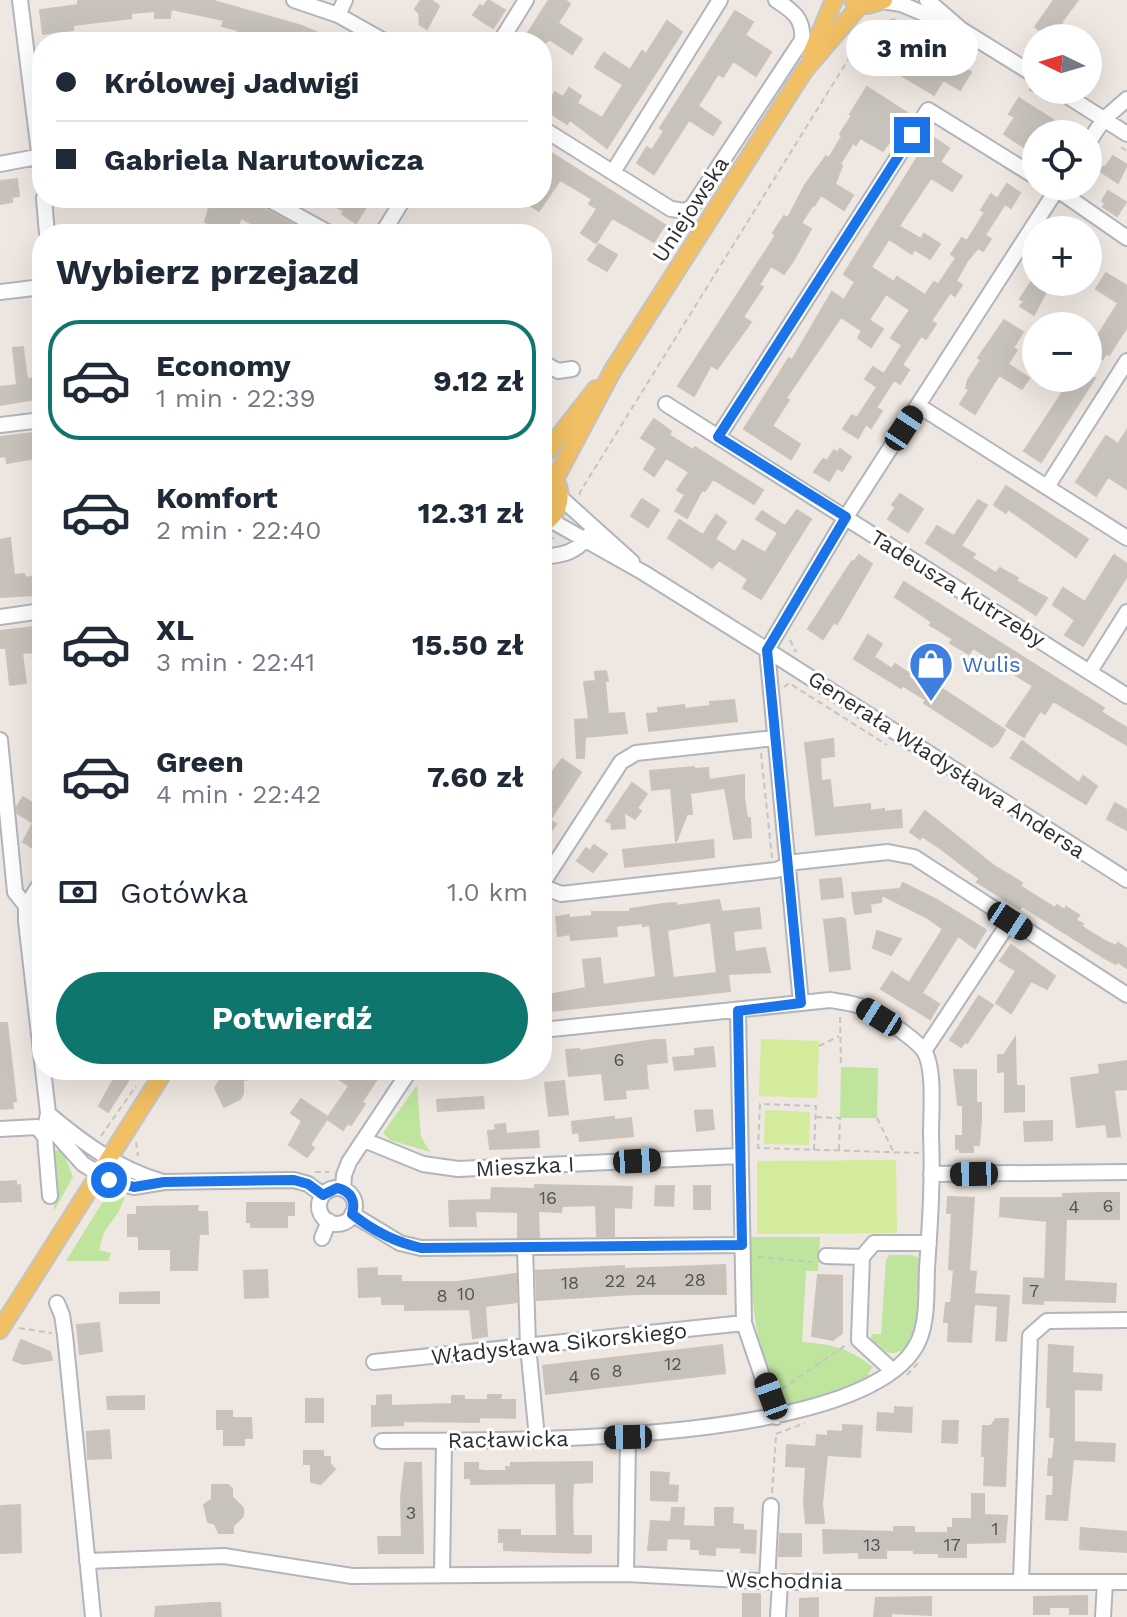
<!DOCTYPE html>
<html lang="pl">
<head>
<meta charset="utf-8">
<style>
	body { margin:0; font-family:"Work Sans",sans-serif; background:#f2f2f3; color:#1f2937; height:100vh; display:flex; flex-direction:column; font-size:30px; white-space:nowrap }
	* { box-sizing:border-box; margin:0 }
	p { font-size:26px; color:#747a83 }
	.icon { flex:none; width:44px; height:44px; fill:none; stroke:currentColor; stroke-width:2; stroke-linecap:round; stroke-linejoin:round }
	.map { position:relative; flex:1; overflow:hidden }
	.details { position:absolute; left:32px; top:224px; width:520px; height:856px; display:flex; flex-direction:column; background:#fff; border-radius:32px; box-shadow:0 8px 32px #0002 }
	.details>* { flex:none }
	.top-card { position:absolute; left:32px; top:32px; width:520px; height:176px; border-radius:32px; box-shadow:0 8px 32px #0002; display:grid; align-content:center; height:176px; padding:0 24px; background:#fff }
	.needle { width:52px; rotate:275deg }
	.fabs { position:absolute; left:1022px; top:24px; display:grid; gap:16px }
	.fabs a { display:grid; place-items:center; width:80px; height:80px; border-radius:50%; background:#fff; box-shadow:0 8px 32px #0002; font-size:40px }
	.end { position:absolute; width:36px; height:36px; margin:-18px; border:10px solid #1a73e8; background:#fff; box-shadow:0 0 0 4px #fff }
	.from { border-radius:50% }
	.bubble { position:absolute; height:56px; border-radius:28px; background:#fff; box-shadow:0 8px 32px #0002; font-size:26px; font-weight:700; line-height:56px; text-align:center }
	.car { position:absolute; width:24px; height:48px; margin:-24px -12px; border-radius:10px; box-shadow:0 0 6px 2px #0007; background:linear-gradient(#222 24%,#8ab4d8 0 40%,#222 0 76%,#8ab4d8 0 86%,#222 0) }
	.top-card b { display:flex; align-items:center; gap:28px; height:76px; font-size:30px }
	.top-card b+b { border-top:2px solid #e0e1e3 }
	.top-card i { width:20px; height:20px; background:#1f2937 }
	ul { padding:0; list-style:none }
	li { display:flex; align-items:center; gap:24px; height:120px; margin:0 16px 12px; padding:0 8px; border:4px solid transparent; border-radius:32px }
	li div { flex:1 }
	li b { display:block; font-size:30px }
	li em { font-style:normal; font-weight:700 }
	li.active { border-color:#0f766e }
	li>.icon { width:72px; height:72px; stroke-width:1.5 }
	h2 { padding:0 24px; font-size:36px; line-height:96px }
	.pay { display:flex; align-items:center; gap:20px; height:88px; padding:0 24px; font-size:30px }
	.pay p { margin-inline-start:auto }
	.primary-button { display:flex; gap:16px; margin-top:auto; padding:16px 24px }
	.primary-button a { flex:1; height:92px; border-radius:48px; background:#0f766e; color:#fff; font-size:32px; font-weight:700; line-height:92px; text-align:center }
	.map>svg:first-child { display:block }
	.green { fill:#bfe49e }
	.pitch { fill:#d3eb9a }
	.building { fill:#c8c2bc; stroke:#cbc3ba; stroke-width:2; fill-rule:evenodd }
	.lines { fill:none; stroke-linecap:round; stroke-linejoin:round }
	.minor-casing { stroke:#b1b5be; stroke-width:18 }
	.major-casing { stroke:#c4c4c4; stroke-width:20 }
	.path { stroke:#c4c4c4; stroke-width:2; stroke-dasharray:6 4; stroke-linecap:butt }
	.minor { stroke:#fff; stroke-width:14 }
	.major { stroke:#f1bf64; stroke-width:16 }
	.route { stroke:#1a73e8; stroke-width:10 }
	.labels { text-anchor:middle; stroke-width:6; stroke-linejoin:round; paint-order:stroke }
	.number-label { font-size:18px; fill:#545352 }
	.street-label { font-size:22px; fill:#2e2e2e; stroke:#fff }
	.shop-label { font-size:22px; fill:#366cbe; stroke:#fff; text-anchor:start }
</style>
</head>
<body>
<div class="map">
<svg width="1127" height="1617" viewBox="0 0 1127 1617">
	<rect width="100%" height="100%" fill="#efe7e1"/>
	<path class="green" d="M841 1067 878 1068 877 1118H840Z
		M417 1085 421 1137 430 1152 390 1140 383 1133Z
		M56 1150H62L68 1154 66 1159 73 1177 54 1211 53 1154Z
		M120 1195 125 1197 118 1213 104 1232 99 1250 111 1253 108 1261H66L102 1203Z
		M750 1237H820L818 1271H806L802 1342C834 1345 846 1347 873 1367L868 1374 870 1378 794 1404 785 1401C752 1353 751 1292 750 1237Z
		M889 1255H911L920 1258 916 1324 904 1352 899 1351C889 1358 878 1346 871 1338L872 1334H881L886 1260Z"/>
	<path class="pitch" d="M761 1039 819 1041 817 1098 759 1096Z
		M765 1110 810 1112 809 1145 764 1144Z
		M896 1160 897 1233 757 1234V1161Z"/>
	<path class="building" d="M84 0 214 1 302 26 336 41 292 42 267 33 265 38 255 35 253 42H235L238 30 222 26 224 20 171 9 170 18H155V11L131 13V18L73 25V30L43 34 40 10 78 5V1Z
		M421 0H431L439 6 427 29 420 25 419 13 415 9Z
		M488 0 505 10 493 28 473 15 480 5 483 7Z
		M549 0H565L570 4 558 23 582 39 572 54 549 39 547 42H522Z
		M1054 0H1078L1061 23 1070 29 1066 38H1041L1044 34 1035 27Z
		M735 11 753 22 745 35 771 52 756 76 733 61 723 77 718 74 698 106 721 122 713 135 689 120 654 174 637 163 647 147 652 150 664 131 660 128Z
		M667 21 682 32 607 148 570 120 567 124 544 109 555 92 563 97 569 88 581 96 577 103 602 118 623 85 595 67 604 53 630 70 642 51 646 54Z
		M910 36 971 72 960 90 943 80 934 95 890 69Z
		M867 87 909 114 883 151 860 138 856 145 853 143 840 164 842 166 835 184 853 195 844 210 821 195 814 206 813 205 801 223 811 229 793 261 784 274 771 266 759 285 763 287 743 317 751 322 717 369 711 365 694 396 678 386 776 235 773 233 784 216 788 218 805 185 826 156 829 158 842 136 840 134 852 115 850 114Z
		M1019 98 1063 126 1059 134H1036V155L1004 134 1015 117 1009 114Z
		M931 136 949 148 940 162 962 176 952 191 931 178 899 226 921 239 924 234 940 244 930 259 914 249 912 254 889 239 871 267 894 282 897 277 925 295 934 282 938 285 956 258 951 254 962 238 967 241 985 212 981 210 991 194 997 199 1007 184 1020 193 1011 208 1005 204 985 235 991 239 983 251 978 248 967 261 956 281 962 285 955 296 950 293 931 321 936 324 926 339 921 336 902 365 909 370 900 384 894 380 876 408 882 411 871 428 866 424 858 438 843 429 852 415 857 418 877 387 865 379 873 367 884 374 902 345 891 338 910 310 886 294 869 320 883 329 871 347 858 338 862 331 841 317 786 398 789 400 772 426 800 444 791 459 744 429 789 358 792 360 832 292 844 300 855 282 844 274Z
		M542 147 665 225 654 242 612 218 596 243 581 233 597 209 589 204 592 199 560 180 539 211 518 198H542Z
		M1113 156 1127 165 1118 183 1097 169 1106 166Z
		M17 179 19 196 12 197V202L0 204V181Z
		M1108 191 1126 202 1117 216 1103 207 1105 203 1102 201Z
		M212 198H255L261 207 310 234H272L241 218 235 234 205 222Z
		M319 198H372L356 223 342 214 344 211Z
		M599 244 617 255 607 271 588 260Z
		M1106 273 1127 286V327L1109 355 1106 353 1103 359 1089 350 1118 303 1096 289Z
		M1031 282H1051L1034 315 1020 306 1024 301 1020 299Z
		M1004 320 1023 332 1013 348 1017 350 1008 364 1029 378 1022 389 999 375 975 414 960 404 969 390 966 388 968 380 981 360 978 358Z
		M23 347 27 379 42 377V398L0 405V387L17 385 13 348Z
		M1072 378H1095L1041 462 1024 451Z
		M654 419 671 431 669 435 693 450 695 447 763 490 754 504 713 479 705 491 702 490 687 518 675 511 685 495 677 490 689 472 666 458 654 476 644 469 657 448 641 438Z
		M1127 430V489L1108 477 1096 496 1076 482 1106 436 1118 444Z
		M42 432V457L7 463 6 456 0 457V437Z
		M840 449 851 457 842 471 837 468 829 481 814 472 823 459 827 461 834 450 837 453Z
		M1006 486 1088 539 1076 557 1008 509 1006 513 994 505Z
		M900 494 923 509 908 532 888 519 896 507 892 505Z
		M642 499 659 510 648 527 631 516Z
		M978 500 987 505 961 546 975 554 972 558 996 573 1000 568 1018 578 1016 581 1047 598 1036 615 926 543 937 526 954 536Z
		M797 510 811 519 761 599 743 588 748 579 719 560 712 568 668 538 679 520 703 535 716 515 726 522 715 539 735 552 743 540 765 553 778 533 756 519 762 511 785 526Z
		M10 538 14 575 24 574 25 578 31 577 33 595 0 597V540Z
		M859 555 872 564 837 624 834 622 823 639 808 629 852 561 854 562Z
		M1114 555 1127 564V576L1083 646 1065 635 1075 620 1053 605 1063 588 1085 602Z
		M904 582 1104 708 1101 712 1127 728V745L1053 701 1045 714 1040 711 1024 737 1006 726 1033 686 973 648 969 654 950 643 953 639 930 625 932 622 895 597Z
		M35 627 34 652 22 653 26 683 10 685 6 648H0V631Z
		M868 635 882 644 874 657 892 669 895 664 910 674 908 677 926 687 930 681 1005 730 998 742 992 747 924 703 926 700 903 686 901 688 854 659Z
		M606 671 608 681H605L608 714 624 713 627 733 585 737 584 758H577L575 720 589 719 584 682 596 681 595 672Z
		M734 700 737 721 649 731 647 714 659 713 658 708 684 705 685 709 710 706V702Z
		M833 739 834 756 820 758 821 781 830 780 833 808 870 804V811L884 809V812L901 810 902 827 816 835 805 743Z
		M1022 741 1079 783 1083 776 1097 786 1086 804 1011 758Z
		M562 759 581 772 550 820 556 824 542 844V797L547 788 545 787 552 777 550 775Z
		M694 767V769L708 768 709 780 744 775V797L747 818H750L751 837 734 839 725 788 690 793 692 814H687L676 842 671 788 652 790 650 771Z
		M632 783 647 794 637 808 641 811 635 819 624 812 625 828 612 829 611 823 606 821Z
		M23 797 42 809V842L36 850 23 842 33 823 17 813V807Z
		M1115 803 1127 810V830L1107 819Z
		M925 811 993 865 1022 883 1020 886 1055 908 1057 905 1065 910 1066 907 1079 915 1076 920 1083 924 1081 926 1105 941 1116 946 1118 943 1127 949V968L1118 962 1116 964 1106 959 1022 906 1020 909 977 882 980 879 944 851 922 836 920 839 910 832Z
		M713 840 714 857 625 867 623 850Z
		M594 845 607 854 593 872 577 861 586 848 590 851Z
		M841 878 843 897 822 899 820 880Z
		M903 883 939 901 986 930 975 948 958 936 922 993 939 1004 930 1019 881 989 892 972 909 983 943 929 926 917 882 895 881 902 870 904 871 912 855 914 852 893 900 889Z
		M719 900 722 912 759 908 761 928 733 931 735 952 765 948 770 972 728 974 730 991 542 1012V996L586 988 583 960 600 958 603 985 656 977 650 925 643 926V923L616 926 617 936 571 940 570 934 558 936 556 917 569 915V918L592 916V912H630V909L663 904 676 903V906ZM711 922 717 973 673 978 667 930Z
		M841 918 845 919 850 969 830 971 824 920Z
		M877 931 901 939 891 955 873 948Z
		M1011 945 1055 976 1047 989 1031 981 1011 1013 996 1003 1016 971 1000 961Z
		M979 996 993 1005 967 1043 965 1042 961 1047 950 1040Z
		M0 1023H7L16 1101 12 1102 13 1108 0 1109Z
		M1015 1038 1016 1086H1024V1111L1005 1112V1071L998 1072V1055H1004Z
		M654 1040H665L667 1062 646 1064 648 1088 625 1090 626 1098 605 1100 602 1073 569 1076 566 1050 579 1049V1051Z
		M713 1047 715 1066 675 1070 673 1058 695 1056V1049Z
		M1127 1061V1089L1114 1090 1120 1136 1108 1137 1106 1124 1077 1127 1071 1078 1100 1074 1099 1065Z
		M226 1070H265V1077L243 1080V1094L240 1099 224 1107 215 1088Z
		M326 1070H383L362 1102 365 1104 351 1125 348 1123 343 1130 327 1119 310 1145 314 1148 307 1157 289 1145 302 1121 291 1113 301 1099 328 1117 349 1086Z
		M954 1070H976V1103H981V1121L979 1145H973V1152H960V1148L956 1149V1136H963V1105H958Z
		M115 1077H122L128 1081 108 1112 99 1106Z
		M564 1081 568 1114 549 1116 545 1083Z
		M483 1097 484 1108 438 1111 437 1100Z
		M712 1110 714 1129 697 1131 695 1111Z
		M614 1117V1120L631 1118 633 1136 580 1141 579 1132 573 1133 572 1122Z
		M1052 1121V1140L1025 1141 1024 1122Z
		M505 1124 506 1134 538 1131 539 1147 490 1149 488 1131 496 1130 495 1125Z
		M16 1181V1186L20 1185 21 1201 0 1202V1182Z
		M535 1185 632 1187 631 1208 614 1207V1236H597L596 1205 562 1206 561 1212 538 1211 539 1237H518V1212L475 1211 476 1226H450L449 1201 491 1200 492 1188 535 1189Z
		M656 1186H674L673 1206 655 1205Z
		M694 1186H710V1209H694Z
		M1098 1193H1119V1219H1066L1064 1281 1116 1284 1115 1302 1043 1300V1304L1023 1303 1024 1278 1045 1279 1047 1221 1000 1216 1001 1198H1063V1194Z
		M948 1197 974 1198 969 1271 976 1272 974 1294 1009 1296 1006 1341 996 1340 998 1306 974 1304 971 1342 948 1341 949 1322H944L946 1303H951L954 1270 949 1269 952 1213H947Z
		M247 1203H294V1215H287V1227H251V1222H247Z
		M198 1206 197 1212H207L208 1234H199L197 1270H171V1249H139V1236H128V1215H137V1207Z
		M725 1265 726 1294H634L537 1300 536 1271 605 1267 624 1266V1269Z
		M377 1268V1276H401V1282H457L516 1274 517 1302 485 1306 487 1336 473 1338 470 1309 405 1310V1304H382V1296L359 1297 358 1269Z
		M267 1270 268 1297 245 1298 244 1271Z
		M818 1275 842 1276V1333L833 1340 812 1336Z
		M159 1292V1303H120V1293Z
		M99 1323 102 1351 80 1354 77 1325Z
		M21 1340 50 1352 52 1360 23 1364 13 1360Z
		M722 1345 725 1373 546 1394 543 1366Z
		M1049 1345 1073 1347 1072 1373 1102 1375 1101 1390 1074 1389V1442L1115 1444 1114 1461 1073 1459 1067 1520 1046 1519 1047 1496H1053L1054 1475H1048L1049 1459H1053L1055 1437H1050L1051 1407H1047Z
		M391 1395V1406L452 1404V1396H464V1400H488V1395H501L500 1400H515V1418L479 1417V1422L403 1421V1425L372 1426V1406H377V1396Z
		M144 1396V1409H108L107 1397Z
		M306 1399H323V1422H306Z
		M895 1407 912 1408 911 1432 877 1430 878 1413 895 1414Z
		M217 1411H232V1418H251L252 1438H244V1445H224V1429H217Z
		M996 1419H1008L1005 1486 984 1485 985 1456H982L983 1426H991Z
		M943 1421H958L957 1443 942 1442Z
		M843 1425 862 1426 860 1457 827 1455 822 1503 824 1523H806L804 1503 806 1467 786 1466 787 1445 816 1447 817 1435 828 1436V1431L843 1432Z
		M109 1430 111 1458 88 1459 87 1432Z
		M304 1451H323V1457H330V1464L335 1469 321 1484 311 1482V1464H304Z
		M592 1462V1482L573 1483 572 1504 573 1536H591V1552L588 1553 504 1550V1542H499V1530H520V1536H557L556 1483 471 1484V1478H465V1463H478V1470L484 1471H506V1467H511V1463Z
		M405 1463H421L423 1553H379L378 1537H402L401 1498Z
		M651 1472 669 1473 668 1485 678 1486 677 1501 651 1500Z
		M212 1485H228L232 1489V1497L243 1508V1516L233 1526V1533H219L215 1524 208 1522 204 1505 212 1499Z
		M972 1494H984V1515L1007 1516 1005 1542 966 1543V1557H939V1553H914V1550H886V1558H859V1552L824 1553 823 1530 894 1532V1527H914V1533H948V1528H953V1519H972Z
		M20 1505 21 1552 0 1553V1506Z
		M672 1508H684L683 1526 715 1527V1508H733L732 1524 743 1525V1530L756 1531 755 1553 741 1552 742 1548 715 1547V1555L700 1554V1549H691V1539L667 1538 666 1550H648L651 1521 671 1522Z
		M1081 1528 1127 1532V1552L1080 1549Z
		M780 1534H801V1556H779Z
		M743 1594H760V1617H743Z
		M1087 1596V1614H1070V1607H1049V1614H1034V1597Z
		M931 1597V1615L891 1613V1617H874L876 1598Z
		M818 1598V1617H800V1599Z
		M211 1603H220L221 1617H155L156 1607Z"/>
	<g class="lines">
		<g class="minor-casing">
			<path id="minor" d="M20 0 42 176
				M294 0 338 15 386 42
				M927 0 962 30 1036 76
				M882 1 901 4 949 24
				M338 15 345 0
				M500 42 526 0
				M1058 90 1127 134
				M542 128 671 209 685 211 692 207 802 40C804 19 793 11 776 0
				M1088 143 1104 119 1127 99
				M0 164 42 156
				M613 172 720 0
				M1052 186 1127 238
				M44 198 47 234
				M266 198 331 234
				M382 234 404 198
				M0 292 42 287
				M542 362 558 371 572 369
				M666 404 1127 696
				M919 406 1127 538
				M0 425 42 420
				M718 437 928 110 1036 177
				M1047 487 1127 361
				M561 498 632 562
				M550 520 644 573 767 650 1127 880
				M542 557C563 555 576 553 589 535
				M0 617 42 611
				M767 650 846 517 1059 186
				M767 650 801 1003
				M1090 671 1127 612
				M0 740 15 892 26 906
				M42 881 26 906V921L48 1113 58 1136 83 1164 109 1180 134 1187 164 1182 294 1180 308 1184 323 1195
				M542 884 621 762 636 753 774 738
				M542 886 561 894 776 870 796 862 888 852 914 857 1127 995
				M738 1011 744 1323 776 1417
				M924 1051 1010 921
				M51 1116C83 1143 119 1169 160 1181
				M47 1118 45 1137 50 1196
				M0 1129 37 1127 45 1137
				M364 1140 423 1164 458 1169 739 1156
				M931 1174 1127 1172
				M319 1206a18 18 0 1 1 36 0a18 18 0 1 1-36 0Z
				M343 1189 344 1175 349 1162 410 1070
				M352 1214 400 1243 421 1248 742 1245
				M322 1238 329 1221
				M525 1247 528 1346 537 1438
				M826 1256 862 1257
				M57 1303 62 1315 65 1335 93 1617
				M374 1362 744 1323
				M893 1371 859 1340 862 1257 874 1243H929
				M382 1441C487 1440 873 1448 919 1340 928 1319 926 1290 927 1268 930 1224 933 1179 931 1135 931 1114 935 1067 924 1051 916 1039 878 1014 865 1008 855 1003 841 1002 830 1000L542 1030
				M87 1561 224 1556 352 1576 626 1574 780 1582H1127
				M626 1574 628 1437
				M442 1575 444 1441
				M1021 1581 1030 1336 1047 1321 1127 1320
				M767 1582 771 1506
				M778 1617 780 1582
				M1103 1617 1105 1582"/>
		</g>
		<g class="major-casing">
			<path id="major" d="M853 1 868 5 884 0
				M811 54 834 0
				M542 458 596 389
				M542 468C566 482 565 511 542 525
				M555 479 613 370 804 71 861 4
				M0 1330 165 1070"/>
		</g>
		<path class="path" d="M870 26 899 18
			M850 39 851 52
			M1029 89 1048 101
			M1121 147 1127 151
			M580 495V492L869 26 863 27
			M542 542 554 538
			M790 640 796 652
			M784 687 789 683 887 745
			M761 753 772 858
			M840 1017 841 1067
			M819 1046 839 1036
			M816 1117 840 1118 839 1150
			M877 1118 894 1153
			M101 1136 136 1086
			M136 1142 138 1156
			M814 1150 816 1106 760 1104 758 1148 919 1153
			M315 1172H329
			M312 1207 315 1219
			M758 1257 812 1262
			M19 1328 52 1333
			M907 1375 919 1362
			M782 1389 846 1345
			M776 1434 805 1423
			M772 1493 776 1436"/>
		<use href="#minor" class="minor"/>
		<use href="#major" class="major"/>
	</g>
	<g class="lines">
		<path class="route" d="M109 1180 134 1187 164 1182 294 1180 308 1184 323 1195 337 1188C351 1191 356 1201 352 1214 373 1231 395 1242 421 1248L742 1245 738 1011 801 1003 767 650 846 517 718 437 912 135"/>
	</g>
	<defs>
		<g id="shop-pin" transform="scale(2.3)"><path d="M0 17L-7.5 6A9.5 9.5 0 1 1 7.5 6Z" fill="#3f7fe0" stroke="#fff"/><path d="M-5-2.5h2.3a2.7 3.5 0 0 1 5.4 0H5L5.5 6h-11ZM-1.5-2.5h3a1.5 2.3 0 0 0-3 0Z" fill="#fff"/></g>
	</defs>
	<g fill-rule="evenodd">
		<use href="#shop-pin" x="931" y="664"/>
	</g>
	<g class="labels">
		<g class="number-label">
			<text x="619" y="1066">6</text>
			<text x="548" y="1204">16</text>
			<text x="1108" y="1212">6</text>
			<text x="1074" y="1213">4</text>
			<text x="695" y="1286">28</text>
			<text x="615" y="1287">22</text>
			<text x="646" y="1287">24</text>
			<text x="570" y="1289">18</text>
			<text x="1034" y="1297">7</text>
			<text x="466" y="1300">10</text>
			<text x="442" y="1302">8</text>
			<text x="673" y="1370">12</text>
			<text x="617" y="1377">8</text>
			<text x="595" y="1380">6</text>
			<text x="574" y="1383">4</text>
			<text x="411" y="1519">3</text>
			<text x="995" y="1535">1</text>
			<text x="872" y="1551">13</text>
			<text x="952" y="1551">17</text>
		</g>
		<g class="street-label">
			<text transform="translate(690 209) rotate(-57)" y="8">Uniejowska</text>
			<text transform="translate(958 588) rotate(32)" y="8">Tadeusza Kutrzeby</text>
			<text transform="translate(947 764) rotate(33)" y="8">Generała Władysława Andersa</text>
			<text transform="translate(525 1166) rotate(-3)" y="8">Mieszka I</text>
			<text transform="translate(559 1343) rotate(-6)" y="8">Władysława Sikorskiego</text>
			<text transform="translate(508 1439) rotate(-1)" y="8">Racławicka</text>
			<text transform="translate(784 1580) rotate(1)" y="8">Wschodnia</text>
		</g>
		<g class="shop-label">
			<text x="962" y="672">Wulis</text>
		</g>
	</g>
</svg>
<div class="fabs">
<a><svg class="needle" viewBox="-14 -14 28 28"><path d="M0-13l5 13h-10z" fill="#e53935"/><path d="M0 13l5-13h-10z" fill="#747a83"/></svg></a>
<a><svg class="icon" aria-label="locate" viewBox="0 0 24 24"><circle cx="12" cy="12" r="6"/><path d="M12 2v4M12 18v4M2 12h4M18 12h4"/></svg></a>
<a>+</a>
<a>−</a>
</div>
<i class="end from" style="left:109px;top:1180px"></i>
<i class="end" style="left:912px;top:135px"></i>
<div class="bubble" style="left:846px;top:20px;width:132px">3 min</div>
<i class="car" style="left:904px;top:428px;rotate:33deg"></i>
<i class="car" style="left:1010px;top:921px;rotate:123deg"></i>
<i class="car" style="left:879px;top:1017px;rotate:302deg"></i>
<i class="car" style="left:637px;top:1161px;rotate:87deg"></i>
<i class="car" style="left:974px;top:1174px;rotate:269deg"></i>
<i class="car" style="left:771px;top:1396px;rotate:340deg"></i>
<i class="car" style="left:628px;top:1437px;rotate:269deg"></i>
<div class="top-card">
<b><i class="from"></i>Królowej Jadwigi</b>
<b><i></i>Gabriela Narutowicza</b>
</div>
<section class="details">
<h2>Wybierz przejazd</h2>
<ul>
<li class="active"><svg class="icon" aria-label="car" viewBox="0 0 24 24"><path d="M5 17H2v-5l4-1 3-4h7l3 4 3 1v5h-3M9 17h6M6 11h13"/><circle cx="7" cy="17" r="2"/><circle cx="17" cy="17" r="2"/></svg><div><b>Economy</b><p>1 min · 22:39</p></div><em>9.12 zł</em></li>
<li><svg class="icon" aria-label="car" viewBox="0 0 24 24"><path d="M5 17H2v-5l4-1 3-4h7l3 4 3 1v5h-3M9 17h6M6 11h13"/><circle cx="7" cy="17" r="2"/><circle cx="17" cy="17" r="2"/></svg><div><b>Komfort</b><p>2 min · 22:40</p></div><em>12.31 zł</em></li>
<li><svg class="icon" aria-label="car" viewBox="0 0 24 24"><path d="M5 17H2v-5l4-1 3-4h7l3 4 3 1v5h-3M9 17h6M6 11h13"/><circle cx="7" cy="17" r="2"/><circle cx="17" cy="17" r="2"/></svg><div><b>XL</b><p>3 min · 22:41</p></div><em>15.50 zł</em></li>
<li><svg class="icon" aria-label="car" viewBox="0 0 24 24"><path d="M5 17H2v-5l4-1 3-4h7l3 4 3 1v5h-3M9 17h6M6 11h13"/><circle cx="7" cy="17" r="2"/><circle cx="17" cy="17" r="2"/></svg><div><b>Green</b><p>4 min · 22:42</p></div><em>7.60 zł</em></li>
</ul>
<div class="pay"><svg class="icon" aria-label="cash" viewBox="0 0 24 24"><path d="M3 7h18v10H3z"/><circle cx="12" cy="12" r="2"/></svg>Gotówka<p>1.0 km</p></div>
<div class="primary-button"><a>Potwierdź</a></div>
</section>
</div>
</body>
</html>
